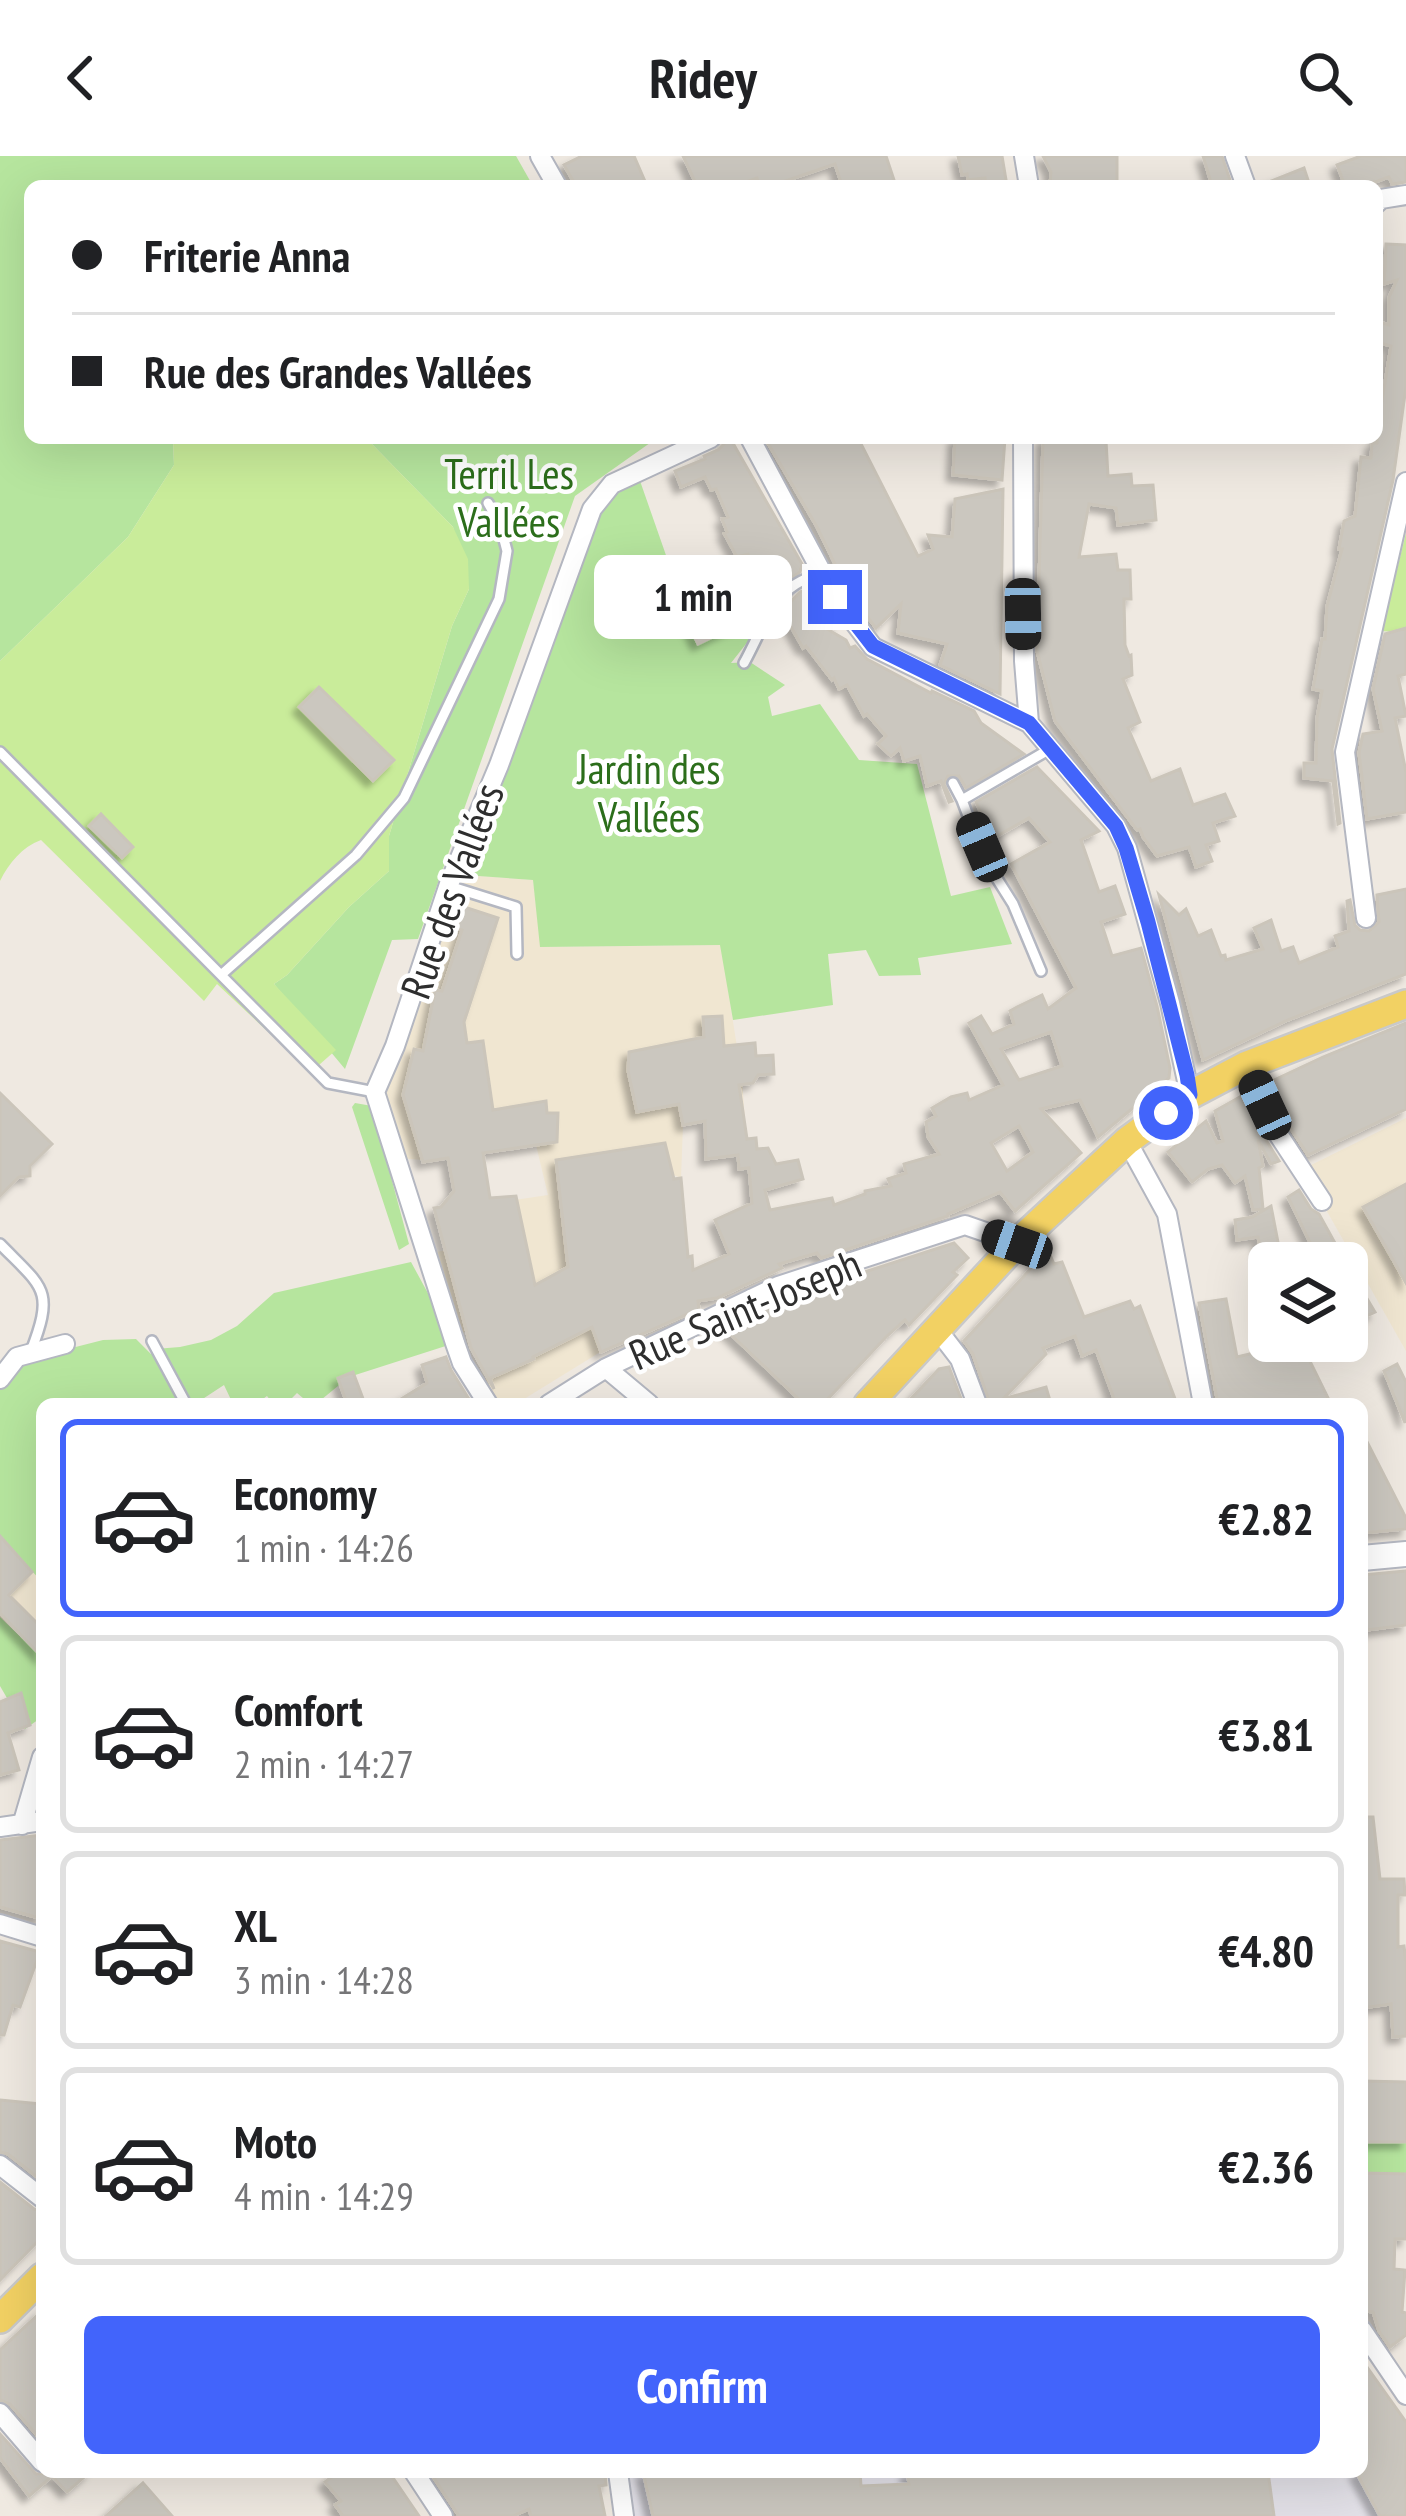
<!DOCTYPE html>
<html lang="en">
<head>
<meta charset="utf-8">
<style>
	body { margin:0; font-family:"PT Sans Narrow",sans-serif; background:#f2f2f2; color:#202124; height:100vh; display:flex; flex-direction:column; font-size:45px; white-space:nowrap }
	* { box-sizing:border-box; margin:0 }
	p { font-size:39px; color:#757577 }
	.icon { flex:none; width:66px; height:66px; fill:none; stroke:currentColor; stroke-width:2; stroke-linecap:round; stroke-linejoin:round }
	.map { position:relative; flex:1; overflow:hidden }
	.drawer { position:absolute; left:36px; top:1242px; width:1332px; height:1080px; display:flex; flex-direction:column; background:#fff; border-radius:18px; box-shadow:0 12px 48px #0002 }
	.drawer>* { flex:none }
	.banner { position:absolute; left:24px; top:24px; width:1359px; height:264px; border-radius:18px; box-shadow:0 12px 48px #0002; display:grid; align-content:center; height:264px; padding:0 48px; background:#fff }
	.buttons { position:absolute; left:1248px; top:1086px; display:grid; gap:24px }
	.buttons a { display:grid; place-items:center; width:120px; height:120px; border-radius:18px; background:#fff; box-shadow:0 12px 48px #0002; font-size:60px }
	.end { position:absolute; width:54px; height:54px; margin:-27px; border:15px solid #4264fb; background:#fff; box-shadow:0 0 0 6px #fff }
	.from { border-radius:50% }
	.bubble { position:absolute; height:84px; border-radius:18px; background:#fff; box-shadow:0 12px 48px #0002; font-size:39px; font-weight:700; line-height:84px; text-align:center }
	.car { position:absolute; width:36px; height:72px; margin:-36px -18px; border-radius:15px; box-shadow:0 0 9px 3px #0007; background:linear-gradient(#222 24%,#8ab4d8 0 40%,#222 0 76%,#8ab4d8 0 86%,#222 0) }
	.banner b { display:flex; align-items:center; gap:42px; height:114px; font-size:45px }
	.banner b+b { border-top:3px solid #e0e0e0 }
	.banner i { width:30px; height:30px; background:#202124 }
	ul { padding:21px 0 0; list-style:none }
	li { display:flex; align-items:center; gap:36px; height:198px; margin:0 24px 18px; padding:0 24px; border:6px solid #e0e0e0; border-radius:18px }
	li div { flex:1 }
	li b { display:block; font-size:45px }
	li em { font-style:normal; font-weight:700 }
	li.active { border-color:#4264fb }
	li>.icon { width:108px; height:108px; stroke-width:1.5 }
	.action { display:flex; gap:24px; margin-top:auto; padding:24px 48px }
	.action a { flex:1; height:138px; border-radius:18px; background:#4264fb; color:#fff; font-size:48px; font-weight:700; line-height:138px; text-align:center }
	header { display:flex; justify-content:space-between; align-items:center; height:156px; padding:0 48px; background:#fff; font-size:54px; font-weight:700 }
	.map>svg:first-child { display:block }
	.industrial { fill:#e3e1e8 }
	.education { fill:#f0e6d1 }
	.green { fill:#b6e59e }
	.pitch { fill:#c9ec9a }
	.building { fill:#cbc7bf; stroke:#cbc5ba; stroke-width:3; fill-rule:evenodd; filter:url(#shadow) }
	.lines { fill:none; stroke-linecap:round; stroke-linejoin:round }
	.service-casing { stroke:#b4b7c1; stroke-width:14 }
	.minor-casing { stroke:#b4b7c1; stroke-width:22 }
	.secondary-casing { stroke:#b4b7c1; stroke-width:28 }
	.primary-casing { stroke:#c9c9c9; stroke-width:32 }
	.service { stroke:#fff; stroke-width:9 }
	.minor { stroke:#fff; stroke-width:18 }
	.secondary { stroke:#fff; stroke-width:24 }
	.primary { stroke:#f2d163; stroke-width:27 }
	.route { stroke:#4264fb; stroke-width:15 }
	.labels { text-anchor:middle; stroke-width:9; stroke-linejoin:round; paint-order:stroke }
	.park-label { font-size:42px; fill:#2c6e1b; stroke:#fff }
	.street-label { font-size:42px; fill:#2e2e2e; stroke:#fff }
</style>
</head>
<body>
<header><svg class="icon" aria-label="back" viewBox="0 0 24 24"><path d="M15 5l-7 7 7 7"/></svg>Ridey<svg class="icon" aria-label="search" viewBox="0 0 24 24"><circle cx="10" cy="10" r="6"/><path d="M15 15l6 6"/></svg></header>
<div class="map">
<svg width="1406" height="2360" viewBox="0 0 1406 2360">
	<defs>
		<filter id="shadow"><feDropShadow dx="-6" dy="6" stdDeviation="3" flood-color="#0004"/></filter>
	</defs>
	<rect width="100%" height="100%" fill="#efe9e1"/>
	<path class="industrial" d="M624 2316H1353L1369 2333 1406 2360H630Z"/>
	<path class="education" d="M464 719 533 724 541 791 721 789 742 923 745 965 720 970 723 1001 706 1003 705 965 683 969 681 1022 671 1018 610 1190 516 1248H495L480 1225 516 1209 496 1163 457 1179 436 1096 485 1087 460 1052 548 1039 536 989 422 1004 398 1002 384 940Z
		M1406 962V1195L1303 1013Z
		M8 1389 42 1426V1502L0 1461V1396Z"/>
	<path class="green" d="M0 0H516L533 30H30V282H173L174 309 128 381 0 505Z
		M366 282H657L575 340 418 783 392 784 345 913 274 828 287 819 349 751 389 715V680L452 470 469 433 453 371Z
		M639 322 696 485 764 456 768 460 731 507 750 506 785 529 768 541 772 560 820 548 859 604 917 608 951 740 990 731 1012 788 918 802 921 819 879 820 866 794 828 798 833 849 733 864 720 789 540 791 533 724 464 719 593 365 624 328Z
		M355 947 372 950 409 1088 399 1094 352 951Z
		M411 1106 455 1187 349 1221 316 1248H310L297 1237 286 1248H273L267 1240 256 1248H233L224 1229 195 1248H185L164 1218 179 1248H42V1426L8 1389 0 1396V1224L13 1207 103 1184 136 1183 151 1198 155 1193 180 1191 211 1184 237 1170 274 1137Z
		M0 1461 42 1502V1561L25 1573 0 1530Z
		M1362 1986 1406 1987V2018H1362Z"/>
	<path class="pitch" d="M173 282H366L453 371 468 403 469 433 452 470 389 680V715L349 751 287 819 274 828 336 894 311 916 217 828 204 845 41 684C22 691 9 707 0 725V505L128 381 174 309Z
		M1406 377V485L1405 477 1382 475Z"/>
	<path class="building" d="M582 0H634L647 30H576L564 9Z
		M683 0H886L896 30H842L835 8 771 30H759L757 22 735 30H697Z
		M958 0H1002L1007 30H986L985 22 968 24 967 18 962 19Z
		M1043 0H1117V28L1050 30 1051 16Z
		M1203 0H1222L1232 30H1212Z
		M1361 0H1406V26L1392 28 1389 21 1364 30H1345L1337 9Z
		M1304 12 1310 30H1261V29Z
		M1386 88 1406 89V231L1393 324 1332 593 1340 667 1338 668 1333 625 1304 622V607H1316L1317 562 1322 535 1313 533 1322 483H1325L1327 450 1342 393H1339L1344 365 1355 360 1361 301 1371 302 1372 287H1377V249L1381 250 1391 190 1377 186V165L1389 169V141L1397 124 1384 128Z
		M730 282 802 408 800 416 777 432 758 459 698 488 685 461 776 424 752 412 748 398 737 401 724 377 727 376 722 363 728 361 716 333 711 334 705 321 681 331 675 315 705 303 704 300 718 294Z
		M765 282H858L918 400 933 393 928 379 952 381 955 343 1003 333 1000 538 940 509 947 488 898 477 901 448 876 472 849 437 817 371Z
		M955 282H1005L1002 324 953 319Z
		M1043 282H1085V287L1106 285 1108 320 1131 318 1132 330 1153 329 1156 364 1118 369 1116 352 1089 348 1079 401 1116 398 1118 414H1130L1131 443H1124L1125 489 1129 500 1131 499 1132 519 1123 523 1140 566 1128 572 1151 625 1180 613 1193 649 1225 638 1235 660 1213 667 1219 685 1206 689 1212 705 1196 711 1189 691 1157 700 1143 681 1140 673 1137 674 1055 565 1037 495Z
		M809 432 816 442 819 440 838 471 822 470 846 484 850 492 855 490 867 503 931 537 932 535 974 555 981 567 1024 598 966 632 959 620H948L944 628 952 645 949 646 941 625 927 630 920 600 904 605 900 592 891 600 878 588 886 580 867 558 864 560 847 529 839 533 834 522 832 524 806 490 803 492 782 455 800 436Z
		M1406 472V518L1398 520 1406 560 1395 562 1406 616V656L1367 663 1359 597 1363 578 1382 575 1373 533 1385 478Z
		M319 531 394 604 373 625 299 551Z
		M1037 611 1099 675 1081 684 1099 736 1115 730 1125 758 1101 766 1112 800 1141 792 1157 850 1170 912 1169 922 1098 981 1080 944 1041 953 1081 997 1015 1055 1000 1036 948 1058V1060L821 1102 817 1097 779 1108 782 1112 717 1142 698 1145 699 1153 601 1196 592 1171 533 1201 534 1203 490 1222 494 1233 471 1192 434 1052 441 1051 454 1035 448 1002 423 1006 403 939 414 893 423 895 435 834 442 835 462 774 457 772 464 751 498 762 464 866 467 887 483 885 493 954 546 945 547 957H558L557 986 483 997 490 1042 516 1040 535 1129 568 1111 556 1004 665 987 674 1023 681 1022 688 1101 692 1100 693 1114 729 1098 715 1064 752 1047 749 1012 739 1013 738 999 706 1003 705 965 683 969 679 948 637 956 628 915 629 896 704 881 703 861 722 860 724 890 755 887 756 900 773 899 774 918 758 919 753 927 739 929 747 983 756 982 757 993 768 992 776 1008 798 1004 803 1023 765 1034 770 1054 832 1042 834 1049 865 1038V1035L891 1030 888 1023 906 1017 904 1008 939 998 928 981 926 966 936 960 932 952 951 941 967 937 969 944 1003 929 969 867 981 860 992 878 1014 868 1010 855 1017 851 1042 839 1048 853 1076 832 1011 708 1050 686 1029 662 992 683 976 646ZM1051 876 1062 910 1019 924 1001 893ZM1019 970 1033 996 1007 1015 991 987Z
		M101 658 133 691 122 702 89 670Z
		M1406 733V818L1288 864 1203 904 1159 739 1179 759 1186 753 1198 780 1211 774 1221 800 1225 799 1226 804 1263 793 1254 772 1271 764 1281 795 1293 791 1299 807 1338 791 1335 780 1349 775 1347 745 1350 744 1355 769 1360 774 1369 775 1379 766 1377 739Z
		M1406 867V953L1308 999 1290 971 1270 926 1323 901Z
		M0 937 52 988 30 1010V1020L19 1021 0 1040Z
		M1245 938 1266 984 1279 1005 1271 1008 1258 984 1263 1010 1259 1012 1263 1053 1253 1054 1245 1020 1235 1027 1222 1009 1208 1013 1192 1026 1168 996 1206 965 1217 987 1223 985 1215 955Z
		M1406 1028V1127L1363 1051Z
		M1299 1034 1311 1053 1319 1058 1346 1107H1320L1288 1041Z
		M1271 1050 1282 1107H1263L1258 1081 1237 1084 1235 1064 1252 1061Z
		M954 1087 968 1102 953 1116 957 1119 909 1169 905 1164 886 1181 823 1248H804L724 1172 806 1135Z
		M1048 1094 1054 1108 1062 1106 1084 1161 1130 1145 1134 1153 1140 1150 1177 1248H1116L1096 1194 1082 1200 1075 1180 1043 1192 1046 1198 1003 1243 1046 1231 1051 1248H1003V1243L998 1248H990L973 1198 964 1185Z
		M1347 1109 1375 1156 1347 1169Z
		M1226 1143 1237 1201 1279 1191 1277 1185H1300L1331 1248H1218L1199 1147Z
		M446 1201 451 1214 472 1248H393L427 1227 422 1209Z
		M1397 1208 1406 1226 1405 1267 1384 1215Z
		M949 1211 963 1248H906L939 1213Z
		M353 1216 365 1248H347L338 1222Z
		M1362 1276 1406 1362V1373L1362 1377Z
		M0 1380 32 1416 9 1439 42 1472V1501L0 1457Z
		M1406 1415V1469L1367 1474 1366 1464H1362V1419Z
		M21 1537 30 1569 8 1577 19 1614 0 1619V1546Z
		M1362 1661H1373L1380 1723H1404L1405 1739H1398V1791L1404 1790 1406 1806V1880L1393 1881 1391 1848 1362 1852Z
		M42 1679V1763L0 1751V1684Z
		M0 1785 40 1796 20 1851 13 1849 4 1879H0Z
		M1362 1925 1406 1926V1986H1362Z
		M0 1944 42 1948V2025L8 1998 0 1996Z
		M1362 2017 1406 2018V2083H1395L1394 2113 1405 2114 1402 2156 1406 2157V2179L1390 2191 1379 2175 1373 2156 1363 2155 1366 2088H1362Z
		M0 2026 34 2053 42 2055V2081L0 2124Z
		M42 2155V2285L10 2248 0 2244V2194Z
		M1362 2204 1406 2266V2360H1380L1356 2316H1362Z
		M0 2278 36 2318 90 2316 67 2336 52 2320 29 2340 0 2302Z
		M338 2316H389L419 2360H343L335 2349 341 2345 325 2326Z
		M430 2316H605L606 2329 599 2330 605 2360H531L529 2353 513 2360H459Z
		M643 2316H860L861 2330 909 2328 907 2316H1268L1274 2360H653Z
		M143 2327 172 2360H106Z"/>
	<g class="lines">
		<g class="service-casing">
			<path id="service" d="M744 507C764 471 777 422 824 419
				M0 596 328 927 375 936
				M953 627 962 644
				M449 730 516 751 517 798
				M1041 815 1013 748 984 702 962 644 1050 593
				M221 819 356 699 404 642 499 443 507 395 500 368 488 347
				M0 1088C43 1132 55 1133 31 1195
				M152 1185 186 1248"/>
		</g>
		<g class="minor-casing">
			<path id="minor" d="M540 0 557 30
				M1024 0 1029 30
				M1235 0 1246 30
				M1377 47 1381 43 1406 39
				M750 282 835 441 873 491 1029 567
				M1023 282 1024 505 1029 567 1116 670 1127 692 1170 847 1190 939
				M1366 762 1345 596 1406 326
				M1247 909 1278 978 1322 1045
				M1127 985 1167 1058 1203 1248
				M937 1173 960 1203 977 1248
				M606 1212 649 1248
				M0 1223 17 1201 65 1188
				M488 1248 462 1207 455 1187 375 936 395 890 449 728 499 609 592 353 612 328 711 282
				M549 1248 606 1212 778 1130 965 1069 1017 1087
				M22 1669 42 1601
				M0 1671 42 1665
				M0 1768 42 1781
				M0 2009 42 2042
				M1362 2174 1406 2239
				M0 2257 42 2306
				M414 2316 443 2360
				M618 2316 624 2360"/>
		</g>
		<g class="secondary-casing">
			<path id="secondary" d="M1362 1402 1406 1398"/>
		</g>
		<g class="primary-casing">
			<path id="primary" d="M868 1248 1017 1087 1127 985 1190 939 1247 909 1406 848
				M0 2163 42 2121"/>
		</g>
		<use href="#service" class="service"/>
		<use href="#minor" class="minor"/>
		<use href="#secondary" class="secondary"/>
		<use href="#primary" class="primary"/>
	</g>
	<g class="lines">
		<path class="route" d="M835 441 873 490 1029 567 1116 670 1126 692 1148 766 1187 919 1190 939 1166 957"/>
	</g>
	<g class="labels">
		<g class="park-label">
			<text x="509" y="333">Terril Les<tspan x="509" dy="48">Vallées</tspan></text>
			<text x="649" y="628">Jardin des<tspan x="649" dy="48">Vallées</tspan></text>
		</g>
		<g class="street-label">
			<text transform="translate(452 735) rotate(-70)" y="15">Rue des Vallées</text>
			<text transform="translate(745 1153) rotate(-23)" y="15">Rue Saint-Joseph</text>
		</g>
	</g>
</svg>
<div class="buttons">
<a><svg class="icon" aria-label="layers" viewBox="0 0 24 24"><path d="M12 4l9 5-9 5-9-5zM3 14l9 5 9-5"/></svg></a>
</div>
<i class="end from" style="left:1166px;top:957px"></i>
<i class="end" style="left:835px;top:441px"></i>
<div class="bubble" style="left:594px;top:399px;width:198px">1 min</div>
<i class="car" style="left:1023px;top:458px;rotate:179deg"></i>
<i class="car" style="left:982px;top:691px;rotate:337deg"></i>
<i class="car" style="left:1265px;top:949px;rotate:335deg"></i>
<i class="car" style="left:1017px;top:1088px;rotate:289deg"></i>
<div class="banner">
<b><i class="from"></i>Friterie Anna</b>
<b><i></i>Rue des Grandes Vallées</b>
</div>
<section class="drawer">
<ul>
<li class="active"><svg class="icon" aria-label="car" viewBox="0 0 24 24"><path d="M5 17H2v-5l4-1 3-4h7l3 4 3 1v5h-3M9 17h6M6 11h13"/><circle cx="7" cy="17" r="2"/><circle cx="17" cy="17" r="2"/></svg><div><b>Economy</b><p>1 min · 14:26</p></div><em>€2.82</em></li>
<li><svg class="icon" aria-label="car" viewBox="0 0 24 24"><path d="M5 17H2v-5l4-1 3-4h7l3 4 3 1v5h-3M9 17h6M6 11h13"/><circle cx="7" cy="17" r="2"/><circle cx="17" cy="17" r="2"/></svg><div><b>Comfort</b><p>2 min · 14:27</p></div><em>€3.81</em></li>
<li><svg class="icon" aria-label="car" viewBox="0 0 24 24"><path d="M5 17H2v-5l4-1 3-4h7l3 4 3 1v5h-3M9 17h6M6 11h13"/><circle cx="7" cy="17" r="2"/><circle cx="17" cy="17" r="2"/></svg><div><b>XL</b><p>3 min · 14:28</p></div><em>€4.80</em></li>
<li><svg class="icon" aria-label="car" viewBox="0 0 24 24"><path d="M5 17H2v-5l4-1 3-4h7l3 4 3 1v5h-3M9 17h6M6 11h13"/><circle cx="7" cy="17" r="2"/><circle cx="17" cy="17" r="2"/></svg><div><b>Moto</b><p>4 min · 14:29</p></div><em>€2.36</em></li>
</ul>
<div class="action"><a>Confirm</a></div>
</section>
</div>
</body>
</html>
